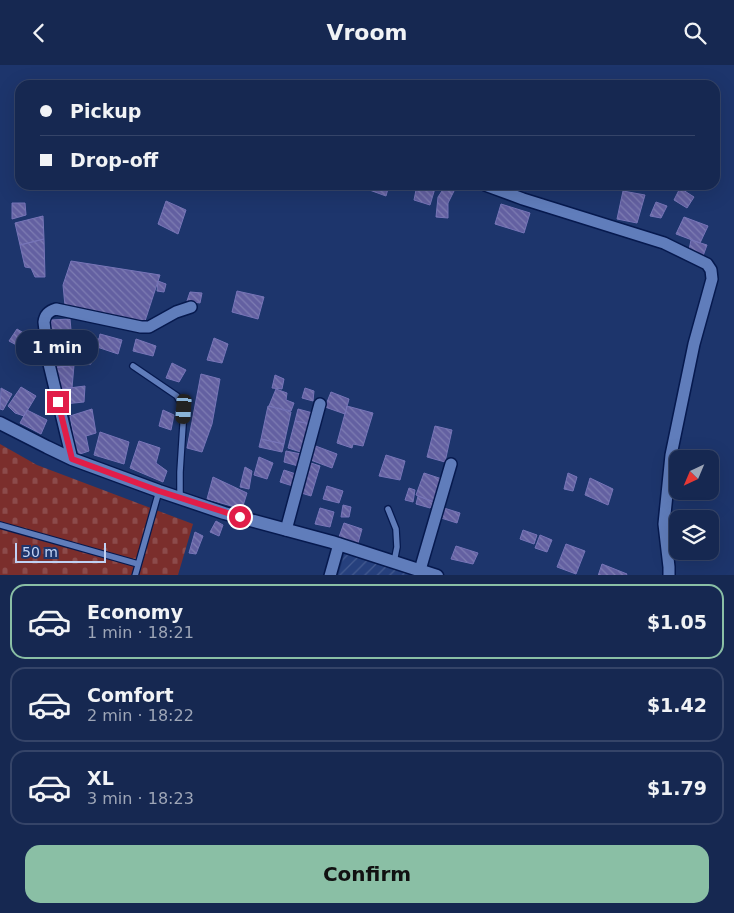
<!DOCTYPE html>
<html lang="en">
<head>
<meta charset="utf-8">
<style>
	body { margin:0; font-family:"DejaVu Sans",sans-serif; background:#1f3058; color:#f1f3f6; height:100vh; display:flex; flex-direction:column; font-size:19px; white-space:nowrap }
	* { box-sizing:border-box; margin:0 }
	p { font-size:16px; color:#9ea6b7 }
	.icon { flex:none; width:28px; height:28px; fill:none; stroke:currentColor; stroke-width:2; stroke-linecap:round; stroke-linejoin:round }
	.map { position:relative; height:510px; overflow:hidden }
	.sheet { display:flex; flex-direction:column; background:#162851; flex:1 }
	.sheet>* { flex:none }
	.banner { position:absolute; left:15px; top:15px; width:705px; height:110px; border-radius:15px; box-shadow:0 5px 20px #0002,0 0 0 1px #354468; display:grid; align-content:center; height:110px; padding:0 25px; background:#162851 }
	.needle { width:32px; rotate:224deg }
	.buttons { position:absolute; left:669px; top:385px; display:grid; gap:10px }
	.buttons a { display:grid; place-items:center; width:50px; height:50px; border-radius:10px; background:#162851; box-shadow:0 5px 20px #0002,0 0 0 1px #354468; font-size:25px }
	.scale { position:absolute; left:15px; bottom:12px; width:91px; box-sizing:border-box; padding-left:5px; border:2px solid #c1d2f4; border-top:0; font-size:14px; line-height:18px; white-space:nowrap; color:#c1d2f4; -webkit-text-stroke:4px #1d356c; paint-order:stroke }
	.end { position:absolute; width:22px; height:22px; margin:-11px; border:6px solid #e11d48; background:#fff; box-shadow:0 0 0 2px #fff }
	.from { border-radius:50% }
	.bubble { position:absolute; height:35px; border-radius:15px; background:#162851; box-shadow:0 5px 20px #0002,0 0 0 1px #354468; font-size:16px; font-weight:700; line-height:35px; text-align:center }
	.car { position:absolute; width:15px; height:30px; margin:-15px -8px; border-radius:6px; box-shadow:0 0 4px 1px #0007; background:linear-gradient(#222 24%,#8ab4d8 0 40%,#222 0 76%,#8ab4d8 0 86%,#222 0) }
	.banner b { display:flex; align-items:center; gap:18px; height:48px; font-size:19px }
	.banner b+b { border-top:1px solid #354468 }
	.banner i { width:12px; height:12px; background:#f1f3f6 }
	ul { padding:9px 0 0; list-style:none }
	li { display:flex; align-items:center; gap:15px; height:75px; margin:0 10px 8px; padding:0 15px; border:2px solid #354468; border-radius:15px }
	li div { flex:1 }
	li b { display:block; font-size:19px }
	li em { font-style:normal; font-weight:700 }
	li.current { border-color:#8abfa5 }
	li>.icon { width:45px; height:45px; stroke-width:1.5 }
	.cta { display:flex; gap:10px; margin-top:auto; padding:10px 25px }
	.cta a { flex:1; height:58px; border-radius:15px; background:#8abfa5; color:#111; font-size:20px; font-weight:700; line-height:58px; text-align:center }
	header { display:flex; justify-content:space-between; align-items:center; height:65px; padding:0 25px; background:#162851; font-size:22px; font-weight:700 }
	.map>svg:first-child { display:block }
	.industrial { fill:url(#industrial-furrows) }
	.cemetery { fill:url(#cemetery-stones) }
	.building { fill:url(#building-back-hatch); stroke:#7775b8 }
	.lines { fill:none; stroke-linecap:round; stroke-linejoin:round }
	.service-casing { stroke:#06194e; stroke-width:8 }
	.minor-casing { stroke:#06194e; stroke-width:14 }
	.secondary-casing { stroke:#06194e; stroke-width:15 }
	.service { stroke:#607dbb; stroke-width:5.5 }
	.minor { stroke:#607dbb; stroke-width:11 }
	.secondary { stroke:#607dbb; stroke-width:12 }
	.route { stroke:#e11d48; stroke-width:6 }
</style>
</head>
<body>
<header><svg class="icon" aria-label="back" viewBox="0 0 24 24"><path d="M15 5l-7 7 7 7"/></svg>Vroom<svg class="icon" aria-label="search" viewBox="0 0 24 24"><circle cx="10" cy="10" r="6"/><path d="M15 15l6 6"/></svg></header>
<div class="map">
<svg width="734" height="511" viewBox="0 0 734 511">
	<defs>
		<pattern id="industrial-furrows" width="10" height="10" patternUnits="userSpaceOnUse" patternTransform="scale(1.25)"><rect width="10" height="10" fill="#26407d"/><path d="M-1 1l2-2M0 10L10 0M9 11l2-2" fill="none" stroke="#445b90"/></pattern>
		<pattern id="cemetery-stones" width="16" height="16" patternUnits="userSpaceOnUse" patternTransform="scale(1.25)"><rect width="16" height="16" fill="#7b2e2c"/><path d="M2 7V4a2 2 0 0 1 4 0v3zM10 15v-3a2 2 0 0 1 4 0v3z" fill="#8c4b4b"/></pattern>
		<pattern id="building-back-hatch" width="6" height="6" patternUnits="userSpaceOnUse" patternTransform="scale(1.25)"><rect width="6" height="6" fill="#6360a1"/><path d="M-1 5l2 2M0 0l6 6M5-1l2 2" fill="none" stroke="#7e7db3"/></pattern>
	</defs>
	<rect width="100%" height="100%" fill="#1d356c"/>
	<path class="industrial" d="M345 487 414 510 338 511Z"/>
	<path class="cemetery" d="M0 379 37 400 193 459 178 510H0Z"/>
	<path class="building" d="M365 120H389L386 131 364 123Z
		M417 120H436L430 140 414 135Z
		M446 120H448L454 126 448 138V153L436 152 438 132Z
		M680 123 694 132 687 143 674 135Z
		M623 126 645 130 637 158 617 154Z
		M166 136 186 145 178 169 158 159Z
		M656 137 667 141 661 153 650 151Z
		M12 138H25L26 150 12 154Z
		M501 139 530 148 524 168 495 159Z
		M43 151 44 174 20 180 15 158Z
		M684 152 708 161 700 178 676 169Z
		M44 174 45 212H35L31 203 25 202 20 180Z
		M691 175 707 180 703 191 689 185Z
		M71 196 160 210 145 256 65 241 63 220Z
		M158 216 166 219 164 227 157 226Z
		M237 226 264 232 258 254 232 247Z
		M190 227 202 228 200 238 187 236Z
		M70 254 72 276 51 280V255Z
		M17 264 32 273 24 284 9 276Z
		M100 269 122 275 118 289 94 281 96 274H99Z
		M214 273 228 279 222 298 207 295Z
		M136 274 156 281 153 291 133 286Z
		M72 277 77 299 74 300 53 303 50 281Z
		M78 282 90 283 91 299 80 300Z
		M172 298 186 305 179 317 166 313Z
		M74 300 72 323 61 324 53 303Z
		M201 309 220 314 212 359 202 387 187 383Z
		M275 310 284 314 282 324 272 323Z
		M85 321 84 337 64 339 61 324Z
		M21 322 36 331 24 351 15 348 8 341Z
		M1 323 12 329 3 345 0 344Z
		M305 323 314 326 313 336 302 333Z
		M276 324 287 328 286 335 294 338 291 346 269 341Z
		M331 327 349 334 345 349 325 342Z
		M268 341 291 347 284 379 261 374Z
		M347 341 373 348 363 381 353 379 352 383 337 378Z
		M92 344 96 368 86 371 89 386 77 390 70 351Z
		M298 344 313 348 311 359 295 356Z
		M27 345 47 355 41 369 20 358Z
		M163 345 174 350 171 365 159 361Z
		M295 356 311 359 304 388 288 383Z
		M435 361 452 365 445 397 427 392Z
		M100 367 129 377 124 399 94 390Z
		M261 374 284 379 282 387 259 382Z
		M139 376 160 383 156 398 167 406 163 417 130 403Z
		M313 380 337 389 332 403 308 394Z
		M286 386 301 389 298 401 284 397Z
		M386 390 405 396 400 415 379 411Z
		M259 392 273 398 267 414 254 410Z
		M308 397 320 401 311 431 298 427Z
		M245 402 252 406 249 424 240 422Z
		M284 405 299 410 296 422 280 417Z
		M424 408 442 414 434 437 416 430Z
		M568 408 577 412 573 426 564 424Z
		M213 412 247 428 242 444 207 434Z
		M590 413 613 424 608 440 585 430Z
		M327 421 343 426 339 438 323 434Z
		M409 423 415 425 413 437 405 435Z
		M418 431 434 437 430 443 416 439Z
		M343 440 351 442 349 452H341Z
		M320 443 334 447 330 462 315 459Z
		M444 443 460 448 457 458 441 453Z
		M216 456 223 460 219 471 210 467Z
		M344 458 362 464 358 478 339 472Z
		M523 465 537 470 534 479 520 474Z
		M195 467 203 471 196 489 189 488Z
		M540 470 552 475 547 487 535 483Z
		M566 479 585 486 576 509 557 502Z
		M456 481 478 488 473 499 451 494Z
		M602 499 627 509 626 511H598Z"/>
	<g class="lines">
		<g class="service-casing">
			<path id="service" d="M133 301 177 331 184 344 180 407V433
				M388 444 396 464 397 482 394 497
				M0 460 138 499
				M135 511 159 426"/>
		</g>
		<g class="minor-casing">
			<path id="minor" d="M485 120 523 134 664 178 707 199 711 205 712 214 694 279 671 390 664 459 669 502V511
				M72 394 49 299 44 257C45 249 49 246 56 244L141 262H149L176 247 191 242
				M286 465 320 339
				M420 505 451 399
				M330 511 339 479"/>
		</g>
		<g class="secondary-casing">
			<path id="secondary" d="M0 358 47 382 72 394 159 426 224 448 332 477 437 511"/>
		</g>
		<use href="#service" class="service"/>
		<use href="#minor" class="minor"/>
		<use href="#secondary" class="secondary"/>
	</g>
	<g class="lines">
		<path class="route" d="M58 337 72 394 159 426 240 452"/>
	</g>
</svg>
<div class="buttons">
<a><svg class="needle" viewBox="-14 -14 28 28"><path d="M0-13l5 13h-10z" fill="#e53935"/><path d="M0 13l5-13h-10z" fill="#9ea6b7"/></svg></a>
<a><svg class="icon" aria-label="layers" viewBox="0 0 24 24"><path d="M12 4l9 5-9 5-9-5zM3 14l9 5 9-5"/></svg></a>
</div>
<div class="scale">50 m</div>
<i class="end from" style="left:240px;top:452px"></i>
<i class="end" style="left:58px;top:337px"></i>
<div class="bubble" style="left:16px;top:265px;width:82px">1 min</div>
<i class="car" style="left:184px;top:344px;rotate:184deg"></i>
<div class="banner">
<b><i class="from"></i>Pickup</b>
<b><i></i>Drop-off</b>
</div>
</div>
<section class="sheet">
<ul>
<li class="current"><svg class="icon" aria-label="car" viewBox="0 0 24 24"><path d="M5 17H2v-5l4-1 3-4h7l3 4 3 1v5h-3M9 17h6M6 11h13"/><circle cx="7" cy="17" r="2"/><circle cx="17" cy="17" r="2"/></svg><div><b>Economy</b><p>1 min · 18:21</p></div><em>$1.05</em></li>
<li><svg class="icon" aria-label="car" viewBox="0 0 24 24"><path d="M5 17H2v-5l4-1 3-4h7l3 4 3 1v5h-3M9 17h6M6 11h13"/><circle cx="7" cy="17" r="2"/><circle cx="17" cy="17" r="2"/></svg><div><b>Comfort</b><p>2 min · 18:22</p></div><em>$1.42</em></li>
<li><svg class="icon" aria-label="car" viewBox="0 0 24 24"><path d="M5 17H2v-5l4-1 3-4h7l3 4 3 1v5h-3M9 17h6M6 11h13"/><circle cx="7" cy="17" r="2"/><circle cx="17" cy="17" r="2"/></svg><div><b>XL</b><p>3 min · 18:23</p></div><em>$1.79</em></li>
</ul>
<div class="cta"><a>Confirm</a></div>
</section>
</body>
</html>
